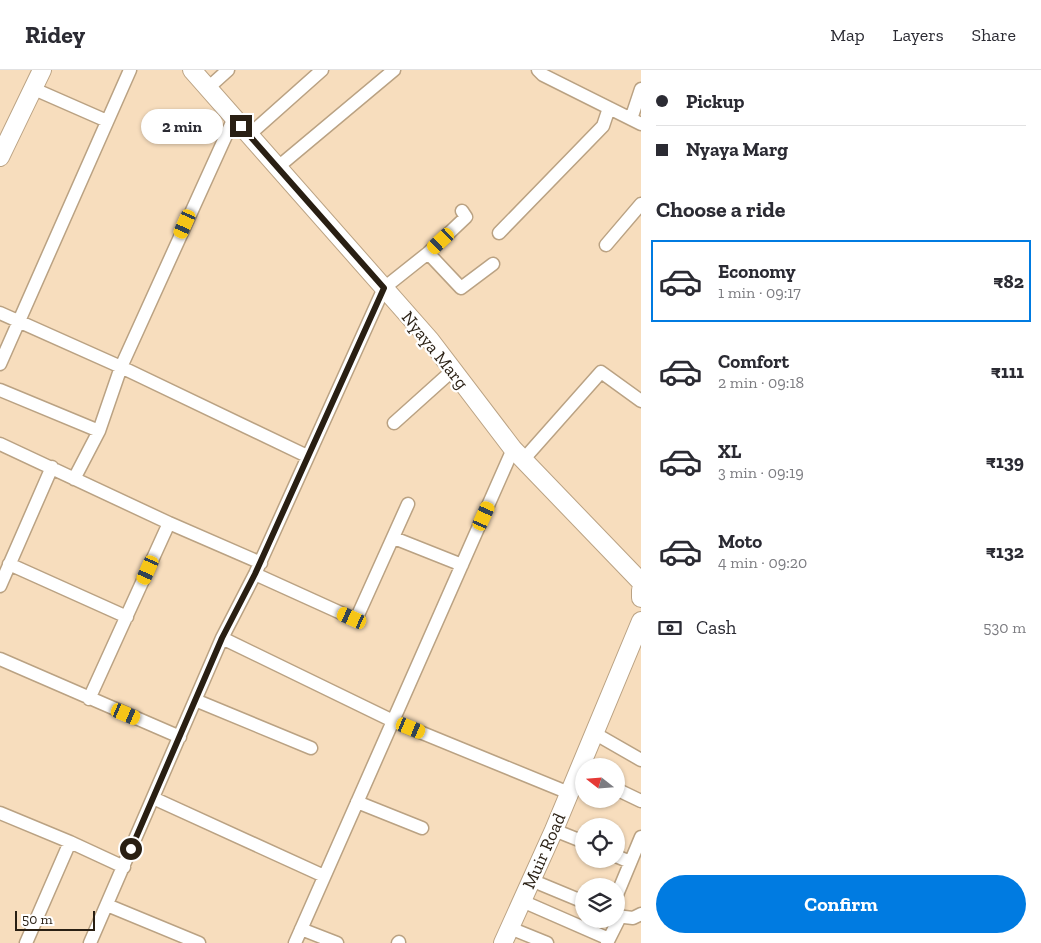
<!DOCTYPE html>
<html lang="en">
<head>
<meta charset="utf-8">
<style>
	body { margin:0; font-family:"Zilla Slab",serif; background:#f2f2f3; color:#2b2b33; height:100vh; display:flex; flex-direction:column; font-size:19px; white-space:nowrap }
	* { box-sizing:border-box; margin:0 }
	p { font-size:16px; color:#7c7c81 }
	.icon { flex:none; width:28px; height:28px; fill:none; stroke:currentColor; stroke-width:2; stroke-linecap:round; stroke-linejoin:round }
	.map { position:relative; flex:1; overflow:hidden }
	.side { display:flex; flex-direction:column; background:#fff; width:400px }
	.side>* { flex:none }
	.guide { display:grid; align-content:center; height:110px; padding:0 15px; background:#fff }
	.needle { width:32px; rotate:287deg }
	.fabs { position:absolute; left:575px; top:688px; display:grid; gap:10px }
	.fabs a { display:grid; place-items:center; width:50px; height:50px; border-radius:50%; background:#fff; box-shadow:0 1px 4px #0004; font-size:25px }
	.scale { position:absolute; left:15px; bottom:12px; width:80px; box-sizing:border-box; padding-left:5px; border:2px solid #291f13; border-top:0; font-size:14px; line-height:18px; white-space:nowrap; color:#291f13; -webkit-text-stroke:4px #fff; paint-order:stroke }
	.end { position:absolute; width:22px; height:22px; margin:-11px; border:6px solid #291f13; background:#fff; box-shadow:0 0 0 2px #fff }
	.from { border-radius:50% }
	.bubble { position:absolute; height:35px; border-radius:18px; background:#fff; box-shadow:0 1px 4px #0004; font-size:16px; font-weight:700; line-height:35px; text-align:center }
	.car { position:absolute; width:15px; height:30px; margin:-15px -8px; border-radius:6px; box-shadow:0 0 4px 1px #0007; background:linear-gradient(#f5c518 24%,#345 0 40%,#f5c518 0 76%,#345 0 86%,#f5c518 0) }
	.guide b { display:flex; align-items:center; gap:18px; height:48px; font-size:19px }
	.guide b+b { border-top:1px solid #e1e1e2 }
	.guide i { width:12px; height:12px; background:#2b2b33 }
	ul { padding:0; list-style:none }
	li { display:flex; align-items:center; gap:15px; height:82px; margin:0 10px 8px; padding:0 5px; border:2px solid transparent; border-radius:0px }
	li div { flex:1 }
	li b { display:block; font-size:19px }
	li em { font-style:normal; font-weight:700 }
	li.current { border-color:#007be1 }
	li>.icon { width:45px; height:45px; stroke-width:1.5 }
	h2 { padding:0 15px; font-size:22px; line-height:60px }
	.pay { display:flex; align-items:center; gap:12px; height:55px; padding:0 15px; font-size:19px }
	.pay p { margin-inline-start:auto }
	.action { display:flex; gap:10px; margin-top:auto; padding:10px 15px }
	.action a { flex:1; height:58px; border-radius:30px; background:#007be1; color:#fff; font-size:20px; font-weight:700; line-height:58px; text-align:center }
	header { display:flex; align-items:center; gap:30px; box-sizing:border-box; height:70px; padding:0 25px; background:#fff; border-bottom:1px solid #e1e1e2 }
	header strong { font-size:24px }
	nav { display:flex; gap:28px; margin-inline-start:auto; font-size:18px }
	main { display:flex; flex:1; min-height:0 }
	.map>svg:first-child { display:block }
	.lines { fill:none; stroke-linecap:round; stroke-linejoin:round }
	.street-casing { stroke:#baa283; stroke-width:15 }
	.secondary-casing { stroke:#baa283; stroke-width:20 }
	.street { stroke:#fff; stroke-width:12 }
	.secondary { stroke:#fff; stroke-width:18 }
	.route { stroke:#291f13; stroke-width:6 }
	.labels { text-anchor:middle; stroke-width:4.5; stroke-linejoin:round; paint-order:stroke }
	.street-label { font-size:18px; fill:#291f13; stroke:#fff }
</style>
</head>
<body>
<header>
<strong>Ridey</strong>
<nav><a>Map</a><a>Layers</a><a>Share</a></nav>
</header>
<main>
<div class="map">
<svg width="641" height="873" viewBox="0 0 641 873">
	<rect width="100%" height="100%" fill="#f7ddbd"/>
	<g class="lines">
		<g class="street-casing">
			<path id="street" d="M538 0 543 5 641 54
				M208 18 228 0
				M34 19 107 51
				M631 49 641 19
				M249 65 322 0
				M278 97 394 0
				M499 163 603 56 609 38
				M606 175 641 134
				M428 183 461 218 493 194
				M0 243 121 297 307 386
				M0 294 130 0
				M0 320 99 361
				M394 353 453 300
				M0 374 169 453 261 493
				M523 390 601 302 641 331
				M74 409 99 361 121 297 234 48
				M394 468 462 495
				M9 494 127 547
				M255 504 352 548 358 545 408 434
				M0 516 52 397
				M222 568 393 651 569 723
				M0 589 180 667
				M89 629 169 453
				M195 630 311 678
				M594 663 641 690
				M616 719 641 731
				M153 728 324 806
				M357 732 422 758
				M0 743 70 772 124 797
				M554 760 584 772
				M616 786 630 792
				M531 810 584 832
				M616 827 641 767
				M522 831 609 869
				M107 835 199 873
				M616 846 633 848 641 844
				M510 858 547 873
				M301 859 337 873
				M26 873 70 772
				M90 873 222 568 255 504 384 218 428 183 466 147 462 141
				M295 873 513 379
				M398 873 399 872
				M607 873 620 847"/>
		</g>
		<g class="secondary-casing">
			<path id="secondary" d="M192 0 430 270 513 379 641 512
				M0 87 42 0
				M641 520V528
				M503 873 554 760 641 551"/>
		</g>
		<use href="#street" class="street"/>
		<use href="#secondary" class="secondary"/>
	</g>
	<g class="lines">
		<path class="route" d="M131 779 222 568 255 504 384 218 241 56"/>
	</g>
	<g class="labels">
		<g class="street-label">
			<text transform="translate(435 280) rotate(51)" y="6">Nyaya Marg</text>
			<text transform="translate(544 781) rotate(-66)" y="6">Muir Road</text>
		</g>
	</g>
</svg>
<div class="fabs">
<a><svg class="needle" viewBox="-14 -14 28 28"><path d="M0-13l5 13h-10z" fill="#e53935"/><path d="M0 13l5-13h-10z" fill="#7c7c81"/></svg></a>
<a><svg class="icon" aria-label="locate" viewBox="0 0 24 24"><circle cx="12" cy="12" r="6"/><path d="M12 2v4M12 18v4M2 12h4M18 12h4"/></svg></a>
<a><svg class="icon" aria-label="layers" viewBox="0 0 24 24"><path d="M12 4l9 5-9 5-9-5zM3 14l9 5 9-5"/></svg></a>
</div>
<div class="scale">50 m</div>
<i class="end from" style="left:131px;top:779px"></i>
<i class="end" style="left:241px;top:56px"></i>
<div class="bubble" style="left:141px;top:39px;width:82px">2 min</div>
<i class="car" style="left:185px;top:154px;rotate:204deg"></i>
<i class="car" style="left:441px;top:171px;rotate:227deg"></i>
<i class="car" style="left:484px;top:446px;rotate:24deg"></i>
<i class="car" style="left:148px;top:500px;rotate:204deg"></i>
<i class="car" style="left:352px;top:548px;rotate:294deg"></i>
<i class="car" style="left:126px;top:644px;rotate:113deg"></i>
<i class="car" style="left:411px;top:658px;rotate:112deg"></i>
</div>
<section class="side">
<div class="guide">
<b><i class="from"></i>Pickup</b>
<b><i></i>Nyaya Marg</b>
</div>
<h2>Choose a ride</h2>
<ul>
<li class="current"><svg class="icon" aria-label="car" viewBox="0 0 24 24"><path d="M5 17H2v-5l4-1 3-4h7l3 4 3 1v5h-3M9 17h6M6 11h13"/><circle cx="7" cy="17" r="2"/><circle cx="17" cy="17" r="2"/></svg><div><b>Economy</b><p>1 min · 09:17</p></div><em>₹82</em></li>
<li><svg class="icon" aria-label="car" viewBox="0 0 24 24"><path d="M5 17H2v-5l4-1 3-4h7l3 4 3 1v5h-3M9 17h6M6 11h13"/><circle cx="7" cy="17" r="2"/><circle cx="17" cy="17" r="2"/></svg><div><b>Comfort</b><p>2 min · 09:18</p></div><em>₹111</em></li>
<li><svg class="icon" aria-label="car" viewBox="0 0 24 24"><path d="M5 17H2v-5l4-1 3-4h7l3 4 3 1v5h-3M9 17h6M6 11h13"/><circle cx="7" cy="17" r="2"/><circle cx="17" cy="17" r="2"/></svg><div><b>XL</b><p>3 min · 09:19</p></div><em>₹139</em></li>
<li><svg class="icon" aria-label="car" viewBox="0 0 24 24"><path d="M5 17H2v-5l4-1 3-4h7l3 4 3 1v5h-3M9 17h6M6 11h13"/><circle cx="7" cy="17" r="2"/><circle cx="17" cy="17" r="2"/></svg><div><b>Moto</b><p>4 min · 09:20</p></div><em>₹132</em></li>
</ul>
<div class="pay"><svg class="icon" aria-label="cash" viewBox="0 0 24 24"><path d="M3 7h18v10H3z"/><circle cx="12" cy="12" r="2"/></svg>Cash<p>530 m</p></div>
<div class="action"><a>Confirm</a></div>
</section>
</main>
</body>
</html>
